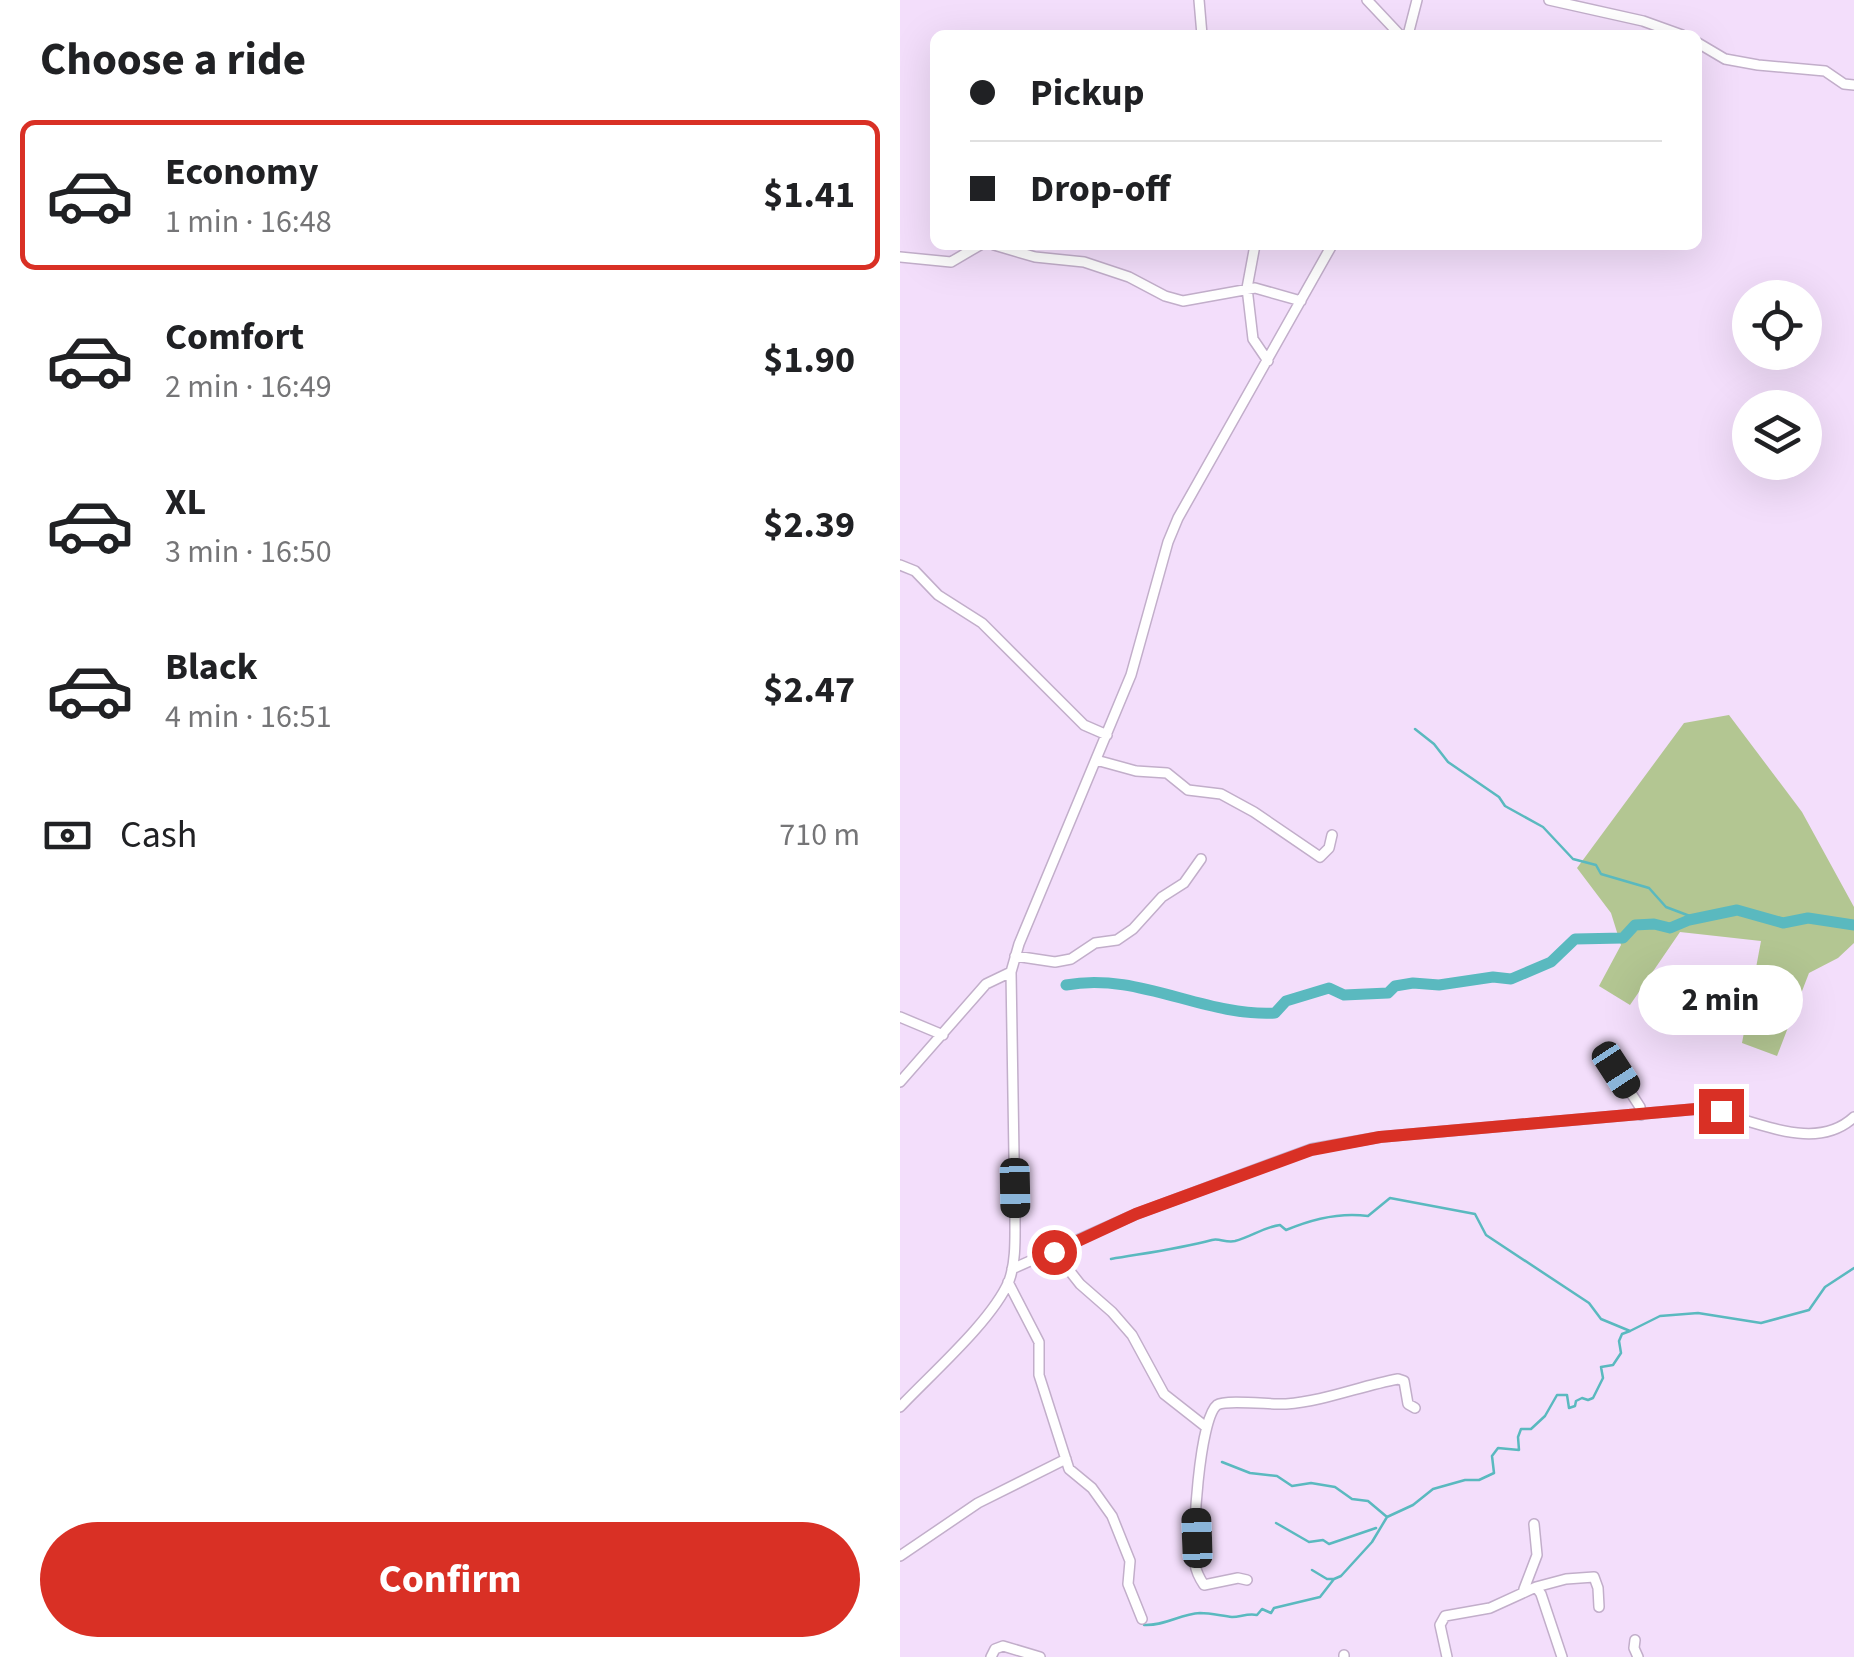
<!DOCTYPE html>
<html lang="en">
<head>
<meta charset="utf-8">
<style>
	body { margin:0; font-family:"Source Sans 3",sans-serif; background:#f2f2f2; color:#202124; height:100vh; display:flex; flex-direction:column; font-size:38px; white-space:nowrap }
	* { box-sizing:border-box; margin:0 }
	p { font-size:32px; color:#757577 }
	.icon { flex:none; width:55px; height:55px; fill:none; stroke:currentColor; stroke-width:2; stroke-linecap:round; stroke-linejoin:round }
	.map { position:relative; flex:1; overflow:hidden }
	.sheet { display:flex; flex-direction:column; background:#fff; width:900px }
	.sheet>* { flex:none }
	.hud { position:absolute; left:30px; top:30px; width:772px; height:220px; border-radius:15px; box-shadow:0 10px 40px #0002; display:grid; align-content:center; height:220px; padding:0 40px; background:#fff }
	.controls { position:absolute; left:832px; top:280px; display:grid; gap:20px }
	.controls a { display:grid; place-items:center; width:90px; height:90px; border-radius:50%; background:#fff; box-shadow:0 10px 40px #0002; font-size:50px }
	.end { position:absolute; width:45px; height:45px; margin:-22px; border:12px solid #d93025; background:#fff; box-shadow:0 0 0 5px #fff }
	.from { border-radius:50% }
	.bubble { position:absolute; height:70px; border-radius:35px; background:#fff; box-shadow:0 10px 40px #0002; font-size:32px; font-weight:700; line-height:70px; text-align:center }
	.car { position:absolute; width:30px; height:60px; margin:-30px -15px; border-radius:12px; box-shadow:0 0 8px 2px #0007; background:linear-gradient(#222 24%,#8ab4d8 0 40%,#222 0 76%,#8ab4d8 0 86%,#222 0) }
	.hud b { display:flex; align-items:center; gap:35px; height:95px; font-size:38px }
	.hud b+b { border-top:2px solid #e0e0e0 }
	.hud i { width:25px; height:25px; background:#202124 }
	ul { padding:0; list-style:none }
	li { display:flex; align-items:center; gap:30px; height:150px; margin:0 20px 15px; padding:0 20px; border:5px solid transparent; border-radius:15px }
	li div { flex:1 }
	li b { display:block; font-size:38px }
	li em { font-style:normal; font-weight:700 }
	li.current { border-color:#d93025 }
	li>.icon { width:90px; height:90px; stroke-width:1.5 }
	h2 { padding:0 40px; font-size:45px; line-height:120px }
	.pay { display:flex; align-items:center; gap:25px; height:110px; padding:0 40px; font-size:38px }
	.pay p { margin-inline-start:auto }
	.cta { display:flex; gap:20px; margin-top:auto; padding:20px 40px }
	.cta a { flex:1; height:115px; border-radius:60px; background:#d93025; color:#fff; font-size:40px; font-weight:700; line-height:115px; text-align:center }
	main { display:flex; flex:1; min-height:0 }
	.map>svg:first-child { display:block }
	.green { fill:#b3c692 }
	.lines { fill:none; stroke-linecap:round; stroke-linejoin:round }
	.stream { stroke:#5ab9bf; stroke-width:2.5 }
	.river { stroke:#5ab9bf; stroke-width:11 }
	.minor-casing { stroke:#c2aeca; stroke-width:12 }
	.minor { stroke:#fff; stroke-width:9 }
	.route { stroke:#d93025; stroke-width:12 }
</style>
</head>
<body>
<main>
<section class="sheet">
<h2>Choose a ride</h2>
<ul>
<li class="current"><svg class="icon" aria-label="car" viewBox="0 0 24 24"><path d="M5 17H2v-5l4-1 3-4h7l3 4 3 1v5h-3M9 17h6M6 11h13"/><circle cx="7" cy="17" r="2"/><circle cx="17" cy="17" r="2"/></svg><div><b>Economy</b><p>1 min · 16:48</p></div><em>$1.41</em></li>
<li><svg class="icon" aria-label="car" viewBox="0 0 24 24"><path d="M5 17H2v-5l4-1 3-4h7l3 4 3 1v5h-3M9 17h6M6 11h13"/><circle cx="7" cy="17" r="2"/><circle cx="17" cy="17" r="2"/></svg><div><b>Comfort</b><p>2 min · 16:49</p></div><em>$1.90</em></li>
<li><svg class="icon" aria-label="car" viewBox="0 0 24 24"><path d="M5 17H2v-5l4-1 3-4h7l3 4 3 1v5h-3M9 17h6M6 11h13"/><circle cx="7" cy="17" r="2"/><circle cx="17" cy="17" r="2"/></svg><div><b>XL</b><p>3 min · 16:50</p></div><em>$2.39</em></li>
<li><svg class="icon" aria-label="car" viewBox="0 0 24 24"><path d="M5 17H2v-5l4-1 3-4h7l3 4 3 1v5h-3M9 17h6M6 11h13"/><circle cx="7" cy="17" r="2"/><circle cx="17" cy="17" r="2"/></svg><div><b>Black</b><p>4 min · 16:51</p></div><em>$2.47</em></li>
</ul>
<div class="pay"><svg class="icon" aria-label="cash" viewBox="0 0 24 24"><path d="M3 7h18v10H3z"/><circle cx="12" cy="12" r="2"/></svg>Cash<p>710 m</p></div>
<div class="cta"><a>Confirm</a></div>
</section>
<div class="map">
<svg width="954" height="1657" viewBox="0 0 954 1657">
	<rect width="100%" height="100%" fill="#f3defb"/>
	<path class="green" d="M829 715 902 812 954 907V943L938 958 909 973 877 1056 842 1043 861 941 780 932 730 1005 699 986 721 945 711 913 677 868 784 723Z"/>
	<g class="lines">
		<path class="stream" d="M515 729 534 744 548 762 599 797 605 806 643 827 673 859 696 865 701 874 749 888 766 907 795 918
			M211 1259C246 1253 278 1249 312 1240 319 1238 326 1243 335 1241 351 1237 364 1227 380 1225L386 1230C412 1219 440 1212 468 1216L490 1198 575 1214 586 1235 689 1303 701 1319 730 1331 760 1316 798 1313 861 1323 909 1310 925 1287 954 1268
			M322 1462 350 1473 377 1476 392 1486 411 1483 435 1487 452 1499 468 1501 487 1517
			M376 1523 409 1542 423 1540 429 1544 476 1528
			M412 1570 427 1579H433
			M244 1625C265 1626 280 1614 300 1613 311 1613 322 1616 332 1617 341 1617 347 1613 357 1615L362 1609 371 1613 374 1608 420 1597 434 1579 441 1576 472 1542 487 1517 513 1505 533 1489 565 1480H579L594 1473 592 1456 598 1448 619 1450 618 1437 621 1429H631L645 1416 657 1395H667L669 1408 675 1406 676 1401 682 1398 688 1400 693 1398 703 1378 701 1367 713 1365 721 1353 719 1341 722 1334 730 1331"/>
		<path class="river" d="M166 985C237 971 304 1017 375 1013L386 1001 429 988 444 995 488 993 495 986 513 983 539 985 593 977 611 979 651 962 675 939 723 938 735 925 754 924 770 928 789 920 837 910 883 923 908 918 954 925"/>
		<g class="minor-casing">
			<path id="minor" d="M299 0 302 35
				M467 0 500 35
				M649 0 743 21 782 35
				M508 35 517 0
				M798 43 825 59 858 65 925 71 944 84 954 85
				M94 245 135 257 184 262 229 277 265 296 283 301 355 288 401 301
				M355 245 347 288 353 339 368 361
				M0 257 51 262 80 245
				M0 565 15 571 38 595 82 623 184 725 207 735
				M196 760 236 771 267 773 288 790 321 794 354 812 420 857 429 848 432 835
				M115 956 155 962 171 959 195 943 217 940 233 929 262 897 284 883 301 859
				M0 1017 43 1035
				M716 1070 740 1107 741 1115
				M0 1082 86 984 111 972
				M154 1251 180 1284 212 1312 232 1335 264 1394 306 1427
				M112 1269 236 1214 411 1149 480 1137 796 1109C846 1113 911 1157 954 1117
				M108 1282 139 1342V1375L169 1469 192 1488 212 1516 230 1561 228 1584 242 1619
				M0 1407C31 1374 92 1321 109 1281 116 1262 115 1238 115 1218L111 972 119 944 231 675 268 542 278 518 432 245
				M0 1556 78 1503 166 1459
				M347 1580 338 1578 304 1585C300 1579 296 1571 295 1564 292 1540 299 1419 317 1405 326 1399 373 1405 386 1404 425 1401 460 1386 498 1379L504 1381 508 1404 515 1408
				M636 1587 666 1579 694 1577 698 1588 699 1607
				M624 1589 637 1555 634 1524
				M735 1640 734 1648 738 1657
				M444 1655V1657
				M91 1657 95 1649 103 1646 140 1657
				M547 1657 540 1625 545 1616 590 1608 636 1587 641 1594 662 1657"/>
		</g>
		<use href="#minor" class="minor"/>
	</g>
	<g class="lines">
		<path class="route" d="M154 1252 236 1214 411 1150 480 1137 796 1109 821 1111"/>
	</g>
</svg>
<div class="controls">
<a><svg class="icon" aria-label="locate" viewBox="0 0 24 24"><circle cx="12" cy="12" r="6"/><path d="M12 2v4M12 18v4M2 12h4M18 12h4"/></svg></a>
<a><svg class="icon" aria-label="layers" viewBox="0 0 24 24"><path d="M12 4l9 5-9 5-9-5zM3 14l9 5 9-5"/></svg></a>
</div>
<i class="end from" style="left:154px;top:1252px"></i>
<i class="end" style="left:821px;top:1111px"></i>
<div class="bubble" style="left:738px;top:965px;width:165px">2 min</div>
<i class="car" style="left:716px;top:1070px;rotate:147deg"></i>
<i class="car" style="left:115px;top:1188px;rotate:179deg"></i>
<i class="car" style="left:297px;top:1538px;rotate:358deg"></i>
<div class="hud">
<b><i class="from"></i>Pickup</b>
<b><i></i>Drop-off</b>
</div>
</div>
</main>
</body>
</html>
